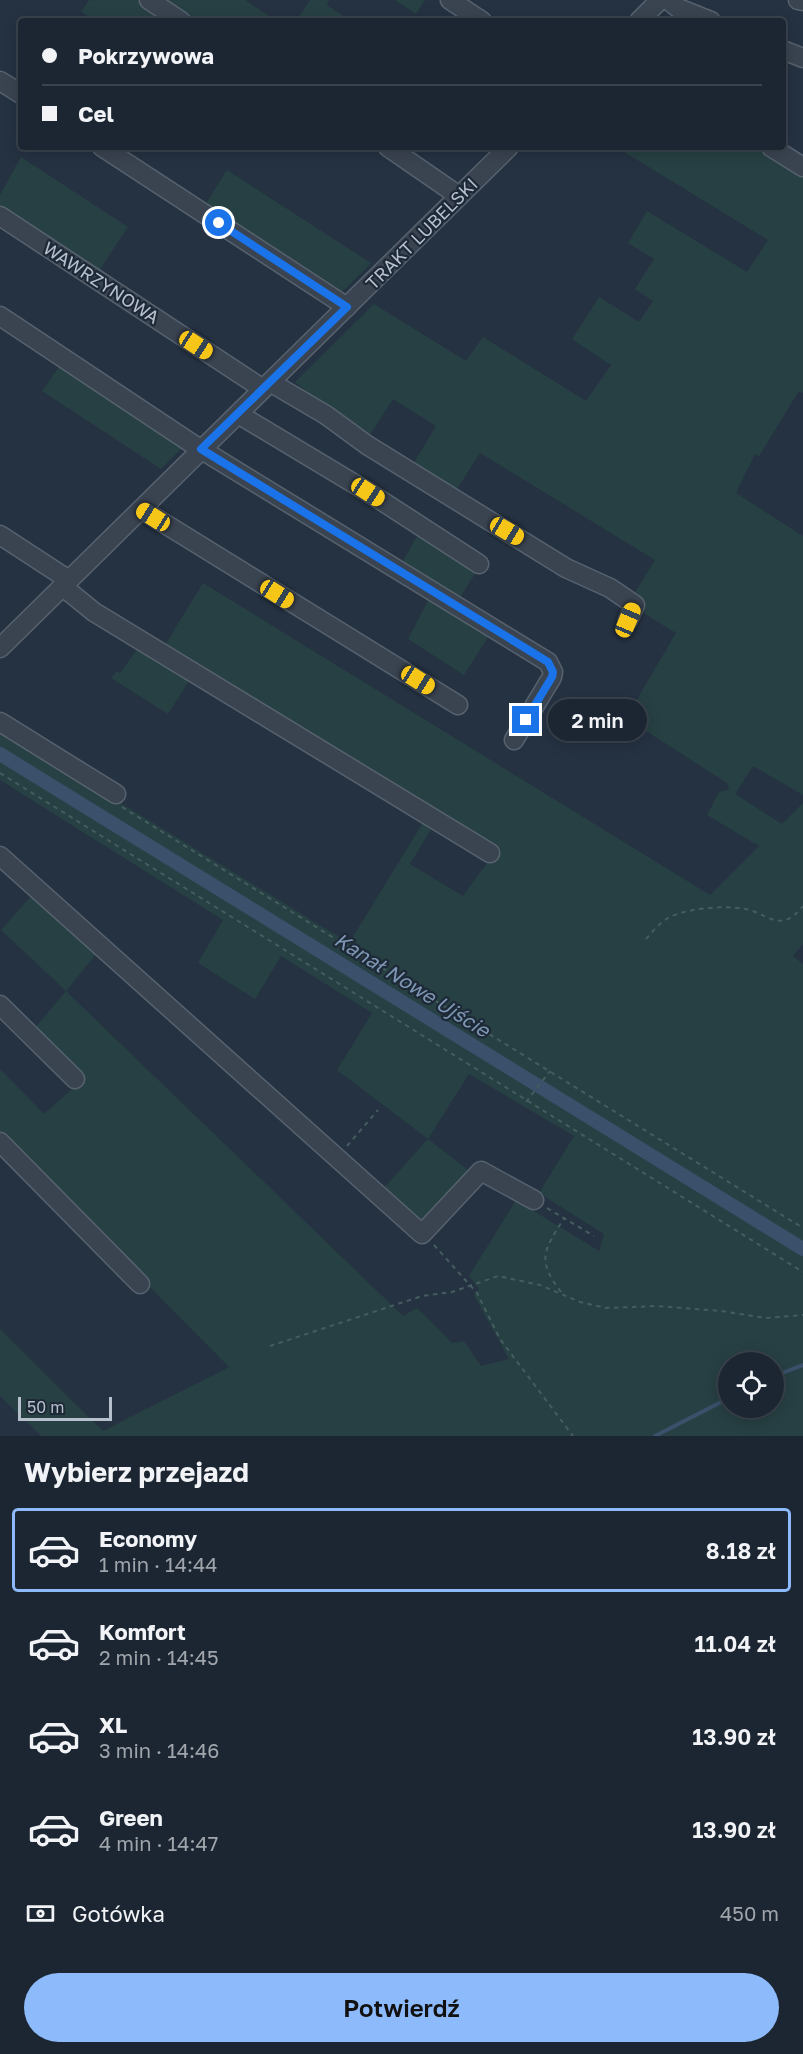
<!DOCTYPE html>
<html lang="pl">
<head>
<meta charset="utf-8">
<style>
	body { margin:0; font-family:"Golos Text",sans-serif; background:#252e3a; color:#f1f3f6; height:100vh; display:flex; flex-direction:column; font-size:22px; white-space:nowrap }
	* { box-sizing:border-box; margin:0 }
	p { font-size:20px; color:#a0a5ac }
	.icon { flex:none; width:33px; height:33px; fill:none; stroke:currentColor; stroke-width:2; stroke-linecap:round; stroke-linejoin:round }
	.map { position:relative; height:1436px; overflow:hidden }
	.side { display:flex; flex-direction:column; background:#1c2632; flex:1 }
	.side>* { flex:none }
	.guide { position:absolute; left:18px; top:18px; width:768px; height:132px; border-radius:6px; box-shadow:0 3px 15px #0003,0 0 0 2px #3a434d; display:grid; align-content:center; height:132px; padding:0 24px; background:#1c2632 }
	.fabs { position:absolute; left:718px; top:1352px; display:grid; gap:12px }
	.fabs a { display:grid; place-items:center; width:66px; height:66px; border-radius:50%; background:#1c2632; box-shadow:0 3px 15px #0003,0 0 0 2px #3a434d; font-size:30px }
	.scale { position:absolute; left:18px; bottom:15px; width:94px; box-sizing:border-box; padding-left:6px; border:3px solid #b6bfcc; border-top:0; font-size:16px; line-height:21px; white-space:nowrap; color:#b6bfcc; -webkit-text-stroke:4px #1e2937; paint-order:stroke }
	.end { position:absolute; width:27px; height:27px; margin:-14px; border:8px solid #1a73e8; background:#fff; box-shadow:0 0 0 3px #fff }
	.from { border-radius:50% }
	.bubble { position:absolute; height:42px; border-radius:21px; background:#1c2632; box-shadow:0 3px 15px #0003,0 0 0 2px #3a434d; font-size:20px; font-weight:600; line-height:42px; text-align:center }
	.car { position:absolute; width:18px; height:36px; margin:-18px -9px; border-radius:8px; box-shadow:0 0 4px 2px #0007; background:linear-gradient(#f5c518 24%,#345 0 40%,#f5c518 0 76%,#345 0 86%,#f5c518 0) }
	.guide b { display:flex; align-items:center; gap:21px; height:57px; font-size:22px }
	.guide b+b { border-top:2px solid #3a434d }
	.guide i { width:15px; height:15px; background:#f1f3f6 }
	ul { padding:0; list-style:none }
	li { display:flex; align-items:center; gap:18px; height:84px; margin:0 12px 9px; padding:0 12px; border:3px solid transparent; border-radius:6px }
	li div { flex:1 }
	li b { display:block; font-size:22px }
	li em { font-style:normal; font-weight:600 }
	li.active { border-color:#8cbafb }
	li>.icon { width:54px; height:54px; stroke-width:1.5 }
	h2 { padding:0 24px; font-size:27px; line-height:72px }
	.pay { display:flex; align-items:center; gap:15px; height:66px; padding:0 24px; font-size:22px }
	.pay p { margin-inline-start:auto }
	.action { display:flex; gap:12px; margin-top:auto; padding:12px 24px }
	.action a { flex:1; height:69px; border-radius:36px; background:#8cbafb; color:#111; font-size:24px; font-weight:600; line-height:69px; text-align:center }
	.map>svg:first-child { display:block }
	.green { fill:#274043; fill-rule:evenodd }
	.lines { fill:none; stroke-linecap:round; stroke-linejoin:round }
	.stream { stroke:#3a506b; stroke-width:4 }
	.canal { stroke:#3a506b; stroke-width:14 }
	.minor-casing { stroke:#57626f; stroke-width:21 }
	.path { stroke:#455d5f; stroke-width:2; stroke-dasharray:4.5 4.5; stroke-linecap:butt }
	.minor { stroke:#3a4451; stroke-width:18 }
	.route { stroke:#1a73e8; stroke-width:8 }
	.labels { text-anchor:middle; stroke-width:4.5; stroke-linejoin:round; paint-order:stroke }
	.street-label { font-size:18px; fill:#b6bfcc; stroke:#1e2937 }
	.water-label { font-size:20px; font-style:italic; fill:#7d96b3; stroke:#1e2937 }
</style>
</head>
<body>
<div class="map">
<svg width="803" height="1436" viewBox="0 0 803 1436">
	<rect width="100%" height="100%" fill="#253242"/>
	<path class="green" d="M89 0H143L175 21H96L81 12Z
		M158 0H245L277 21H190Z
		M310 0H329L327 5 351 21H296Z
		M395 0H425L416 14Z
		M616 147H754L803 177V393L799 391 759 456 755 454 736 493 803 536V795L753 766 735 794 782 824 803 803V944L793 956 803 964V1436H41L0 1396V1329L103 1431 229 1367 0 1136V1069L44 1114 83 1079 34 1029 66 991 1 930 32 895 97 953 66 991 403 1316 417 1308 452 1343 464 1341 481 1366 509 1359 474 1295 479 1289 469 1276 516 1200 599 1251 604 1234 539 1193 574 1136 469 1074 428 1139 468 1170 423 1221 416 1219 382 1190 428 1139 337 1070 372 1013 281 956 255 999 198 963 223 920 0 780V729L349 943 424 821 433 826 410 864 463 896 490 859 162 650 203 583 710 895 759 846 707 815 719 792 729 790 727 783 626 718 676 633 640 611 632 597 655 560 480 453 455 492 412 466 436 426 393 399 368 438 329 411 295 382 374 304 466 361 483 337 586 401 611 365 572 339 599 297 639 322 653 301 635 289 654 259 628 243 647 211 747 272 768 240ZM729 1362H774V1407H729Z
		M21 157 128 227 97 274 0 208V195Z
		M227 170 371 263 342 292 205 205Z
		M63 361 187 443 161 469 42 391Z
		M420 531 478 569 458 601 400 566Z
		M430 597 490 634 464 675 408 639Z
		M141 644 192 676 168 714 111 678 117 671 120 673Z"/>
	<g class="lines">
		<path class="stream" d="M774 1376 803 1365
			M655 1436 729 1398"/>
		<path class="canal" d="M0 754 803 1249"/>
		<g class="minor-casing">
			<path id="minor" d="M149 0 181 21
				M450 0 482 21
				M668 0 678 8 711 21
				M798 0 803 1
				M639 21 660 0
				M783 50 803 58
				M0 81 21 94
				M102 147 347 307
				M388 147 459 196
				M771 147 803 167
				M0 216 263 389
				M0 316 194 445 548 662 553 672 552 677 514 740
				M270 382 326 415 367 445 566 568 610 588 635 605 628 620
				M238 414 368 492 479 564
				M141 509 458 705
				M0 535 69 580
				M62 586 94 612 490 853
				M0 648 509 147
				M0 722 116 794
				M0 856 422 1234 481 1171 534 1200
				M0 1005 75 1079
				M0 1142 140 1284"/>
		</g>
		<path class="path" d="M0 773 803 1272
			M122 807 803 1228
			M646 939C653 931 660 922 670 917 689 908 724 905 745 909 768 913 780 935 803 906
			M526 1102 550 1071
			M347 1146 378 1110
			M547 1208 594 1236
			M434 1245 477 1293 500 1339 573 1436
			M561 1292C536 1259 544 1251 564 1218
			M270 1346 422 1296 452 1292 498 1276 540 1285 580 1302 606 1308 657 1306 721 1311 766 1318 803 1315"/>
		<use href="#minor" class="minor"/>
	</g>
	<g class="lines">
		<path class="route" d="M219 223 347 307 201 449 548 662 553 672 552 677 526 720"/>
	</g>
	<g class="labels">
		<g class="street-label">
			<text transform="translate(422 234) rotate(-45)" y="6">TRAKT LUBELSKI</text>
			<text transform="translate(101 283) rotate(33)" y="6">WAWRZYNOWA</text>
		</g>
		<g class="water-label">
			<text transform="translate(412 985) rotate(32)" y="7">Kanał Nowe Ujście</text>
		</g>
	</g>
</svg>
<div class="fabs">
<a><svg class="icon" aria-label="locate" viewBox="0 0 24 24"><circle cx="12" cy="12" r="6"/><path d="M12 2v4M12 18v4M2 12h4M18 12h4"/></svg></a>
</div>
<div class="scale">50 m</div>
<i class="end from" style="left:219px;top:223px"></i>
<i class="end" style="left:526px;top:720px"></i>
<div class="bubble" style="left:548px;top:699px;width:99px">2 min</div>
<i class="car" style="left:196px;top:345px;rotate:123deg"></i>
<i class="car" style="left:368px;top:492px;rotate:123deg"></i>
<i class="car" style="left:153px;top:517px;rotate:302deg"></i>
<i class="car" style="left:507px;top:531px;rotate:121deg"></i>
<i class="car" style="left:277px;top:594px;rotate:122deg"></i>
<i class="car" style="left:628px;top:620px;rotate:23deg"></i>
<i class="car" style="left:418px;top:680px;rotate:122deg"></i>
<div class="guide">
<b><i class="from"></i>Pokrzywowa</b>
<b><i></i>Cel</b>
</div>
</div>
<section class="side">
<h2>Wybierz przejazd</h2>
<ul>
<li class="active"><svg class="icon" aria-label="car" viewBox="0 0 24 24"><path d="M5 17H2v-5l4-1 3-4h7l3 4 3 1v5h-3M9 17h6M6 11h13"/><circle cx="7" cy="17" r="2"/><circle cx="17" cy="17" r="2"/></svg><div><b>Economy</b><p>1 min · 14:44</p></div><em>8.18 zł</em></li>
<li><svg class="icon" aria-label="car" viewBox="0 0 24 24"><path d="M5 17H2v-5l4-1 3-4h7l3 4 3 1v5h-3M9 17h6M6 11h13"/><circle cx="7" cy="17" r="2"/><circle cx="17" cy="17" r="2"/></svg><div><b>Komfort</b><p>2 min · 14:45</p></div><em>11.04 zł</em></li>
<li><svg class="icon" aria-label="car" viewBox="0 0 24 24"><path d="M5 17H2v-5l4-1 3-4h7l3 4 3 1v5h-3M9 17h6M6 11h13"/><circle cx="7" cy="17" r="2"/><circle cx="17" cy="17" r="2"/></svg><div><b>XL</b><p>3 min · 14:46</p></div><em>13.90 zł</em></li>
<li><svg class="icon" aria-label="car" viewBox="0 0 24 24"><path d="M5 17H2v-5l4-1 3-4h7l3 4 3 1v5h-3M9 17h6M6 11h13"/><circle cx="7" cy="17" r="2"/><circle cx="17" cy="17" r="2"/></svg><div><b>Green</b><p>4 min · 14:47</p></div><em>13.90 zł</em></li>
</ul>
<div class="pay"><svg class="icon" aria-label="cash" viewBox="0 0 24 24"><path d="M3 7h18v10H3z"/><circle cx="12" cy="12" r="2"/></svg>Gotówka<p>450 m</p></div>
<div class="action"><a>Potwierdź</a></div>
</section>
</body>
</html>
